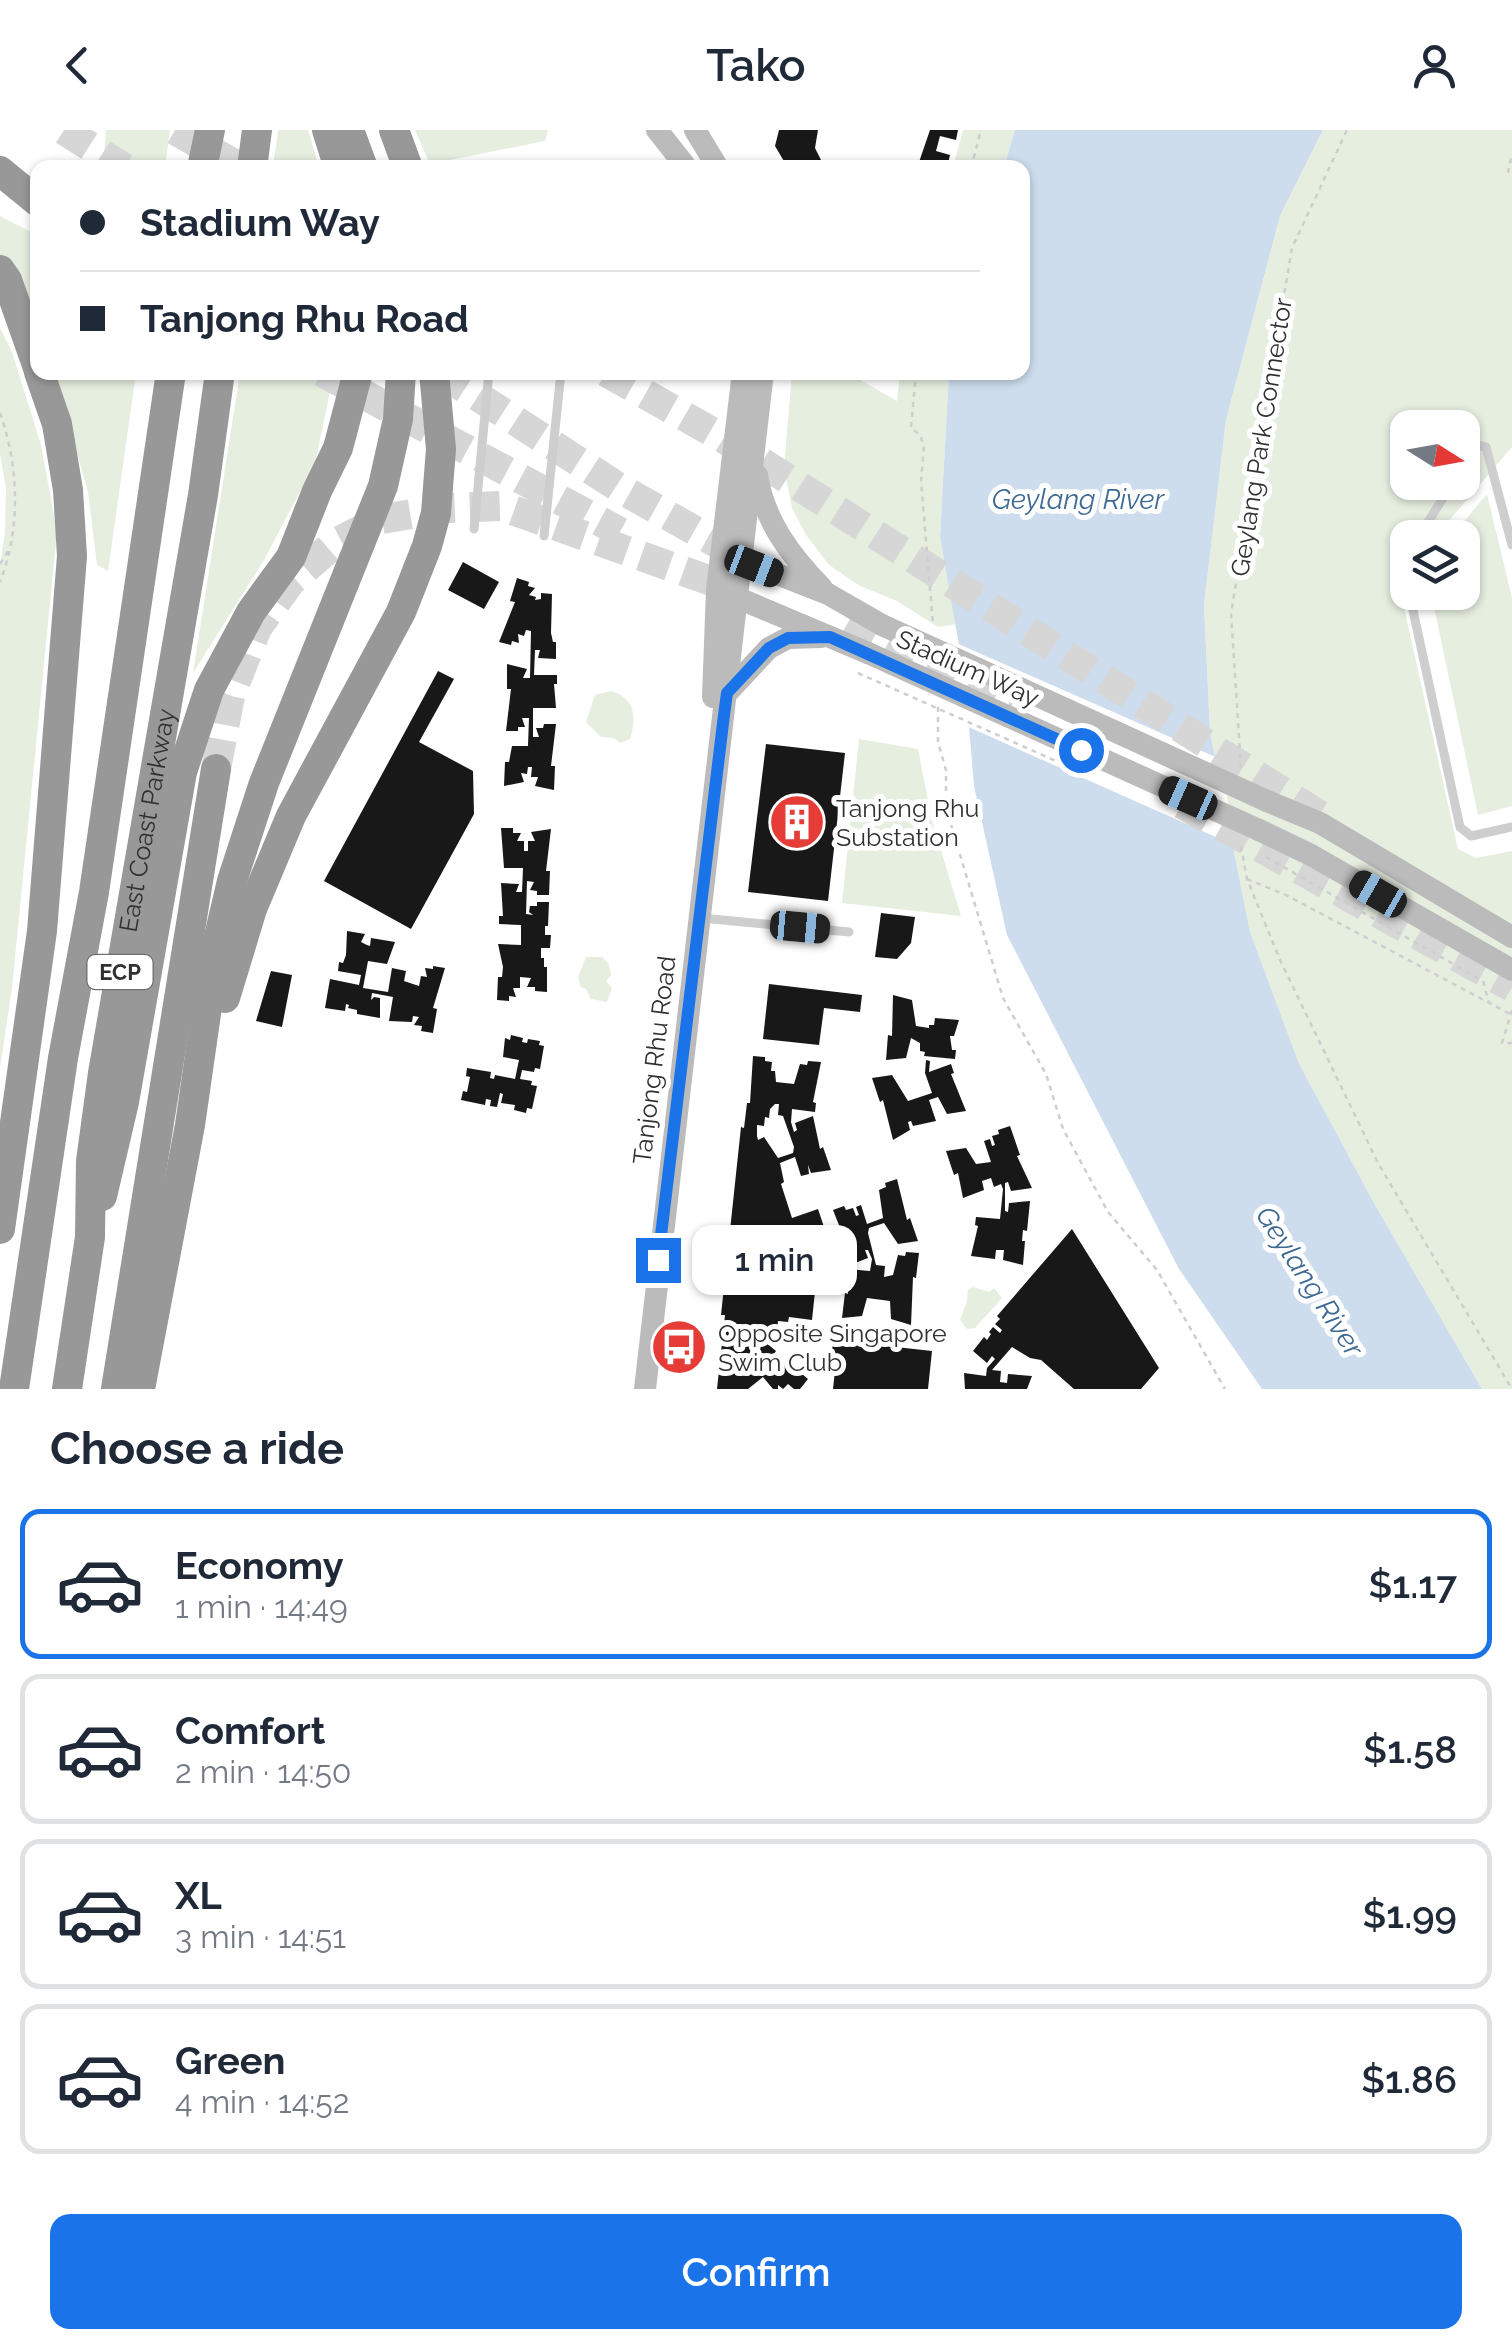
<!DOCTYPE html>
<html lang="en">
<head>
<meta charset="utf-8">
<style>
	body { margin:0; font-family:Raleway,sans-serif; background:#f6f6f7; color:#1f2937; height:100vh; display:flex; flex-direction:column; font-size:38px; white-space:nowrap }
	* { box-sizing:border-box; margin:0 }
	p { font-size:32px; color:#747a83 }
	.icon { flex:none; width:55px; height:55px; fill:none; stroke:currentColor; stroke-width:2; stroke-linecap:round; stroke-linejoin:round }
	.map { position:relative; height:1259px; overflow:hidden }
	.details { display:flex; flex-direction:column; background:#fff; flex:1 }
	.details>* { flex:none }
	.guide { position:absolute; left:30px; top:30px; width:1000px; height:220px; border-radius:20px; box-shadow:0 2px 8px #0004; display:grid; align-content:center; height:220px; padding:0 50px; background:#fff }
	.needle { width:65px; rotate:101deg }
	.tools { position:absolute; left:1390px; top:280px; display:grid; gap:20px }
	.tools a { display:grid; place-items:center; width:90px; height:90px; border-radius:20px; background:#fff; box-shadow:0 2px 8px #0004; font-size:50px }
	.end { position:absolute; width:45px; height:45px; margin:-22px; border:12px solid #1a73e8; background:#fff; box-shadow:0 0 0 5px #fff }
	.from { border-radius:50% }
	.bubble { position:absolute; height:70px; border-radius:20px; background:#fff; box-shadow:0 2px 8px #0004; font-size:32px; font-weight:600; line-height:70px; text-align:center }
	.car { position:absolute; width:30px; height:60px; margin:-30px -15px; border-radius:12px; box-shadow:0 0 8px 2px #0007; background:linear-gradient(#222 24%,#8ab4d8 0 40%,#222 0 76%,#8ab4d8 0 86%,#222 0) }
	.guide b { display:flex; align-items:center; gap:35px; height:95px; font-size:38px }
	.guide b+b { border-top:2px solid #e0e1e3 }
	.guide i { width:25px; height:25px; background:#1f2937 }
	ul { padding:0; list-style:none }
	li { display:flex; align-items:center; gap:30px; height:150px; margin:0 20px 15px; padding:0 30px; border:5px solid #e0e1e3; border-radius:20px }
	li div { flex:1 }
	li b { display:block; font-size:38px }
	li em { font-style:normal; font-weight:600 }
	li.selected { border-color:#1a73e8 }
	li>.icon { width:90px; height:90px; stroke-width:1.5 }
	h2 { padding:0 50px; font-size:45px; line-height:120px }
	.primary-button { display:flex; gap:20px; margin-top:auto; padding:20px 50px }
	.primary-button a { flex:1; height:115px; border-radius:20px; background:#1a73e8; color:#fff; font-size:40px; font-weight:600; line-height:115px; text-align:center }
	header { display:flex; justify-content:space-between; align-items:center; height:130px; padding:0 50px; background:#fff; font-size:45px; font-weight:600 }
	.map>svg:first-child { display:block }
	.green { fill:#e6eee0; fill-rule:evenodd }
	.water { fill:#cddded }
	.pier { fill:#fff }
	.building { fill:#181818; fill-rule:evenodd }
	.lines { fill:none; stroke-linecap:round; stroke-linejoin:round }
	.highway-tunnel { stroke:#d6d6d6; stroke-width:30; stroke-dasharray:30 15; stroke-linecap:butt }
	.path { stroke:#cecece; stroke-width:2.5; stroke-dasharray:5 5; stroke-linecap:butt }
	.lane { stroke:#cecece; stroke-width:9 }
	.secondary { stroke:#bbb; stroke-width:22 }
	.highway { stroke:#989898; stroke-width:30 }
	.path-bridge { stroke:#cecece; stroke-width:2.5; stroke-dasharray:5 5; stroke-linecap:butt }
	.secondary-bridge { stroke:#bbb; stroke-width:22 }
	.route { stroke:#1a73e8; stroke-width:12 }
	.labels { text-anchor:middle; stroke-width:10; stroke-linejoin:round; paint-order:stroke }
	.shield { fill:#fff; stroke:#6f6f6f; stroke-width:2.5 }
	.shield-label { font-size:22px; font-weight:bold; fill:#313131 }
	.street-label { font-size:25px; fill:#313131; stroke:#fff }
	.poi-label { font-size:25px; fill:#313131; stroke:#fff; text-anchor:start }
	.water-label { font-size:28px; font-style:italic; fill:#3e6a94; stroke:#fff }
</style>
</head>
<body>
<header><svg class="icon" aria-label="back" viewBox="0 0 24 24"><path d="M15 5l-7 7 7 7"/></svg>Tako<svg class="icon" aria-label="person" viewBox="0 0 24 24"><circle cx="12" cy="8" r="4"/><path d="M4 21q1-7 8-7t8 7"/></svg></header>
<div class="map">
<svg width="1512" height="1259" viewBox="0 0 1512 1259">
	<rect width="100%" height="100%" fill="#fff"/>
	<path class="green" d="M106 0H170L165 37H103Z
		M278 0H308L319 37H273Z
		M415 0H548L545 11 430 34Z
		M963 0H1015L1004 37 953 38Z
		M1323 0H1512V317L1435 407 1408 408 1407 440 1398 451 1458 719 1476 728 1512 721V1259H1482L1374 1073 1299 935 1250 802 1210 602 1204 475 1226 290 1280 86ZM1408 298H1462V352H1408Z
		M0 86 37 105V197L0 126Z
		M0 198 12 222 41 315 57 402 12 858 0 938V434L5 403 6 358 0 324Z
		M54 243H136L108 441 97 435 88 362Z
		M240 243H334L315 333 264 430 193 543Z
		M792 243H848L897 271 900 243H949L940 406 957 494 938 497 897 471 860 456 829 435 806 405 792 378 784 338Z
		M1487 364 1512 468V676L1478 685 1431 463 1462 462V408L1451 407Z
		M610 561C635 567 637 587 630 609L620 613 614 608 601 607 586 592 595 565Z
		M859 609 918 619 932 691 961 786 842 773Z
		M586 827H602L609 834 611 845 606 851 612 858 607 872 591 869 586 859 581 857 578 847Z
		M973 1157 989 1162 994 1158 1002 1168 975 1198 967 1199 960 1190 967 1171 968 1159Z"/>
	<path class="water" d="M1015 0H1323L1280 86 1226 290 1204 475 1210 602 1250 802 1299 934 1374 1073 1482 1259H1262L1179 1139 1007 805 974 656 965 550 940 406 949 243 1022 242V38L1004 37Z"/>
	<path class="pier" d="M954 512 1220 629 1236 716 964 595Z"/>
	<path class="building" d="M779 0H818L815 18 825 38H788L775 16Z
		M930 0H958L956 10 940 6 936 21 950 25 947 38H917Z
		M463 432 499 452 484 479 448 460Z
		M517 448 529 452 528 456 535 458 529 465 536 467 535 470 541 469V463L552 464 551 503 553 512H556V529L538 528 540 520H535L534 545H557V554H554L556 578H533V607H539L536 598H543L544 594H556L551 636H555L554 660 535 656 538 647H531L532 637H528L527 644 521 643 524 652 504 656 505 632H509L512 616H528L529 588H522L525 597H518V601H506L511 559H507V534L527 539 523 548H530L531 501 526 500 524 506 518 504 519 513 512 511 511 515 499 512 515 472 510 471Z
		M438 541 454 549 419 612 473 641 474 684 411 799 324 751Z
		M766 614 845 623 828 771 748 762Z
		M501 698H513V703H521L517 711H524V721H528V711H535L531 702 551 699 546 741H550L549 765H537V761L530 760 534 752 527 751 526 784 533 785 529 782 530 776H537V772H549L548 796H545V805H551L550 818H541V828H544V837H547V862L535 861V857H527L531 848 520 847V858H513L516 867 509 866V871L497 870 498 847H502L503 837 498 814 521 815V795L499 794V786H503L501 753 519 754 516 762H522L523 738H504Z
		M881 783 915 787 911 813 897 829 875 827Z
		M347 801 365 804 361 812 367 815 370 816 371 808 395 812 387 834 368 831 363 858 388 862 392 838 406 841 404 851 419 856 421 846 427 847 425 838 433 839V836L445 838 433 878 437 879 433 903 421 901 422 896 414 895 419 887 413 886 412 892 389 891 393 867 372 863 371 870 374 867 380 868V888L357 884V880L348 878 349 875 346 874 345 881 325 878 330 849 359 855 361 845 338 841 339 832 343 833 346 825Z
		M271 841 292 845 282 897 256 891Z
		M769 854 862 865 860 882 824 878 819 915 763 909Z
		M893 865 912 870 916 896 929 898V895H934L935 888 959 890 954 906H950L952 920H956L955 929 924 926 925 922 920 921V913L911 908 906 928 886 930 888 905 892 906Z
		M511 905 523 908 522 912 527 913 528 909 540 911 539 915 544 916 540 939 535 938 534 942 522 940 520 949 532 951 531 955 537 956 532 979 527 978 526 983 514 980 515 975 501 973 503 964 500 963 497 977 490 976 491 970 486 969 485 975 461 970 463 961 467 962 470 947 466 946 467 938 491 942 490 948 494 949 495 945 515 949 519 930 503 927 505 908 510 910Z
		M753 926 765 927V931L772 932 771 941H775L776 952 794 954 800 934 807 935 808 931 821 932 813 972 816 973 815 982 792 979 791 992 794 1002 797 1000 795 993 813 986 820 1019 823 1017 831 1040 811 1043 808 1035 809 1044 801 1046 795 1027 780 1033 784 1052 781 1054 792 1088 818 1079 825 1100 756 1124 759 1130 810 1112 818 1133 812 1190 789 1187 788 1192 778 1191 777 1202 770 1210 773 1213 770 1216 776 1221 771 1228 773 1230 779 1224 783 1227 781 1230 787 1235 789 1233 808 1249 800 1259H794L788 1254 783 1259 778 1255V1259H773L763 1247 748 1259H717L725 1185H721L741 997 744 998 747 973H750ZM775 974H779L778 985 783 986 794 1017 793 1023 778 1028 764 1007 758 1010 757 1006V995L764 996 765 987 769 988 770 979Z
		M926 930 930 931 929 942 951 934 954 943 951 944 966 981 947 984 938 967 929 970 936 991 913 996 911 991 908 992 910 1000 893 1010 883 970 880 972 872 948 892 945 908 971 932 963 925 943Z
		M1010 996 1020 1025 1017 1026 1032 1058 1011 1061 1008 1052 1005 1053V1081L1008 1082 1009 1073 1030 1071 1027 1101 1023 1100 1022 1111H1025L1023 1135 1003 1130 1004 1120H996L995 1129 971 1126 978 1096 975 1095 976 1087 1000 1089 1003 1059 1001 1054 994 1057 991 1048 982 1051 984 1060 963 1068 958 1043 954 1045 946 1021 966 1018 976 1034 991 1032 984 1011 990 1009 992 1016 995 1015 992 1006 999 1004 998 1000Z
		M897 1049 907 1090 910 1088 918 1111 898 1114 884 1093 869 1098 868 1103 876 1135 885 1136 884 1147 893 1145 898 1125 905 1126 906 1122 919 1123 916 1148 913 1147 911 1195 891 1189 890 1171 867 1168 862 1186 842 1188 845 1163 848 1164 847 1139 870 1141 872 1129 868 1120H865L868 1128 850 1135 845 1119 848 1118 833 1080 844 1076 846 1080 853 1078 856 1086 859 1085 856 1077 861 1075 867 1094 883 1088 879 1060 886 1057 885 1053Z
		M1072 1099 1159 1238 1141 1259H1074L1041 1230 1030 1228 1012 1217 992 1240 1001 1241 1000 1252 1007 1253 1008 1244 1032 1246 1027 1259H965L964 1243 986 1246 987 1238 995 1229 992 1226 987 1233 973 1221 984 1207 987 1210 991 1204 989 1202 993 1197 1000 1203 1002 1200 995 1194 1000 1189 997 1186Z
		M833 1210 932 1221 928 1259H833L836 1231H831Z"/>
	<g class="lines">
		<path class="highway-tunnel" d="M64 0 124 38
			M175 0 241 38
			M322 242 620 402
			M440 242 621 359 745 429
			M606 242 723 308 1330 692
			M850 489 1010 579
			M216 639 230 566 257 498 291 451 334 414 382 389 448 378 501 376 742 462
			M1182 674 1512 857"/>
		<path class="path" d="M971 38 981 0
			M1508 43 1512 24
			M916 242 911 298 920 305 924 316 921 351 933 494
			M0 283C19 336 21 399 0 452
			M0 434 10 418
			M938 577V612L946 640V678L1003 868 1046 944 1063 999 1108 1082 1157 1140 1225 1259
			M1241 638 1231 483 1292 118 1347 0
			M1241 716 1247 749 1280 830 1378 1033 1512 1259
			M1266 727 1483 851 1489 873
			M1247 749 1286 765 1512 885
			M1512 880 1502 913H1512"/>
		<path class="lane" d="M1462 337 1477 315 1486 317 1512 415
			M474 399 489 242
			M544 406 561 242
			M1418 408 1453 352
			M1408 450V452
			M1409 462 1460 697 1471 706 1512 697
			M702 788 849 802"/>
		<path class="secondary" d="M657 0 687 38
			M695 0 718 38
			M757 345C764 391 791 426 822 458
			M731 426 828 464 882 495
			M724 462 868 523
			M727 563 769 518 788 508 821 507
			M713 567 717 460 743 242
			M1267 671 1320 693 1512 807
			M1259 700 1311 725 1512 840
			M645 1259 763 242"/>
		<g class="highway">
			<path d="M327 0 339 38"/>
			<path d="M349 0 363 38"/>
			<path d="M394 0 408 38"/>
			<path d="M202 38 210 0"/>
			<path d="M252 38 257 0"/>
			<path d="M0 41 38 72"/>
			<path d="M0 140 7 150 38 238"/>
			<path d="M225 868 252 779 291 686 401 482 427 416 436 383 441 319 434 242"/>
			<path d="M102 1066 124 972 182 642 209 560 251 482 291 427 317 361 338 318 358 242"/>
			<path d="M0 1099 42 801 72 426 68 360 57 294 39 242"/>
			<path d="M14 1259 63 928 94 762 171 242"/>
			<path id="s1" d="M67 1259 90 1107 91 1031 103 943 203 365 220 242"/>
			<path d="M116 1259 216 639"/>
			<path d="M140 1259 190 995 214 828 232 751 264 653 383 356 398 289 401 242"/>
		</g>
		<path class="path-bridge" d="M858 543 1065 635"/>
		<path class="secondary-bridge" d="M882 495 1267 671
			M868 523 1259 700"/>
	</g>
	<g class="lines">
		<path class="route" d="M658 1130 724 585 727 563 769 518 788 508 830 507 1081 620"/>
	</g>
	<defs>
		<g id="building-disc" transform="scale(2.875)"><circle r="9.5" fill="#e53c37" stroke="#fff"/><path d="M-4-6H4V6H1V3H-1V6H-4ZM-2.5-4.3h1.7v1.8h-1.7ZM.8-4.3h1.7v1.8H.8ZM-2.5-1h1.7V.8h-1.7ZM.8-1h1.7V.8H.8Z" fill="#fff"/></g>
		<g id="bus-disc" transform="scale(2.875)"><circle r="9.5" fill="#e53c37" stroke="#fff"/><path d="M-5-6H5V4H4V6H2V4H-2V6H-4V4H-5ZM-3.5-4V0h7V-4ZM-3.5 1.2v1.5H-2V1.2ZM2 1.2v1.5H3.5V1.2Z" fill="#fff"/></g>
	</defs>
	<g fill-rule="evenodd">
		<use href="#building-disc" x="797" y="692"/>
		<use href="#bus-disc" x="679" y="1217"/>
	</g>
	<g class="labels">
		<rect class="shield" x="87.5" y="825" width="65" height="34" rx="8"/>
		<g class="shield-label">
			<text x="120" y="850">ECP</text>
		</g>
		<g class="street-label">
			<text transform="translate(1261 307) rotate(-81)" y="9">Geylang Park Connector</text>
			<text transform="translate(968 538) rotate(24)" y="9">Stadium Way</text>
			<text dy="9" stroke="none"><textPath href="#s1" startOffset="575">East Coast Parkway</textPath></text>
			<text transform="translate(654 930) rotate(-83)" y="9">Tanjong Rhu Road</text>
		</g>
		<g class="poi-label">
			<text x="836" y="687">Tanjong Rhu<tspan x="836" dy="29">Substation</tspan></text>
			<text x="718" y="1212">Opposite Singapore<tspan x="718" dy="29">Swim Club</tspan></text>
		</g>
		<g class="water-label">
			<text x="1078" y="379">Geylang River</text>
			<text transform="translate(1310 1151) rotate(57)" y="10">Geylang River</text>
		</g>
	</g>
</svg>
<div class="tools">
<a><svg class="needle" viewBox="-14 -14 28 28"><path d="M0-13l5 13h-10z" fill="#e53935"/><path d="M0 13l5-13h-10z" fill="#747a83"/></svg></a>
<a><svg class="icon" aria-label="layers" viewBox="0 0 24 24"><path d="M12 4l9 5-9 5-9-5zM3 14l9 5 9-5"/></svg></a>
</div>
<i class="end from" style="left:1081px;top:620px"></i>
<i class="end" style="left:658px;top:1130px"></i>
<div class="bubble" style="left:692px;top:1095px;width:165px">1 min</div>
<i class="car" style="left:754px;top:436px;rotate:111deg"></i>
<i class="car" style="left:1188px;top:668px;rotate:294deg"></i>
<i class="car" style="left:1378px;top:764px;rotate:300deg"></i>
<i class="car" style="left:800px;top:797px;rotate:95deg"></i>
<div class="guide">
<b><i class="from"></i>Stadium Way</b>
<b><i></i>Tanjong Rhu Road</b>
</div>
</div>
<section class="details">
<h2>Choose a ride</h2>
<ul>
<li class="selected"><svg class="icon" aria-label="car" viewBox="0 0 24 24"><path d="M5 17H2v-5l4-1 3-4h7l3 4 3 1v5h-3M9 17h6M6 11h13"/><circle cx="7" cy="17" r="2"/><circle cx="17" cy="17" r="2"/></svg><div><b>Economy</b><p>1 min · 14:49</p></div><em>$1.17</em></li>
<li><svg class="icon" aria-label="car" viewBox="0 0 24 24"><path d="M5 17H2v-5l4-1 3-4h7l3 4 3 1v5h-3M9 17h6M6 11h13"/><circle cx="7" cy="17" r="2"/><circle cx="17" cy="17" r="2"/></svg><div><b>Comfort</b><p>2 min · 14:50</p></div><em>$1.58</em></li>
<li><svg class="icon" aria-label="car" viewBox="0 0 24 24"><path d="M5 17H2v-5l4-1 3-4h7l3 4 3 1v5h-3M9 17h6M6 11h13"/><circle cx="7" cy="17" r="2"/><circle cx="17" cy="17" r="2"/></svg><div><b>XL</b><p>3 min · 14:51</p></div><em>$1.99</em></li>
<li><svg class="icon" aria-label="car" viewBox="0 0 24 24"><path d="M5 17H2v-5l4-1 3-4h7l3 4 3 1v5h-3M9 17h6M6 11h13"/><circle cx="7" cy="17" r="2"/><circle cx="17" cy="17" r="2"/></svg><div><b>Green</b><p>4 min · 14:52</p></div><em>$1.86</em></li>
</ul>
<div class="primary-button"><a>Confirm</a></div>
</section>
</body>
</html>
